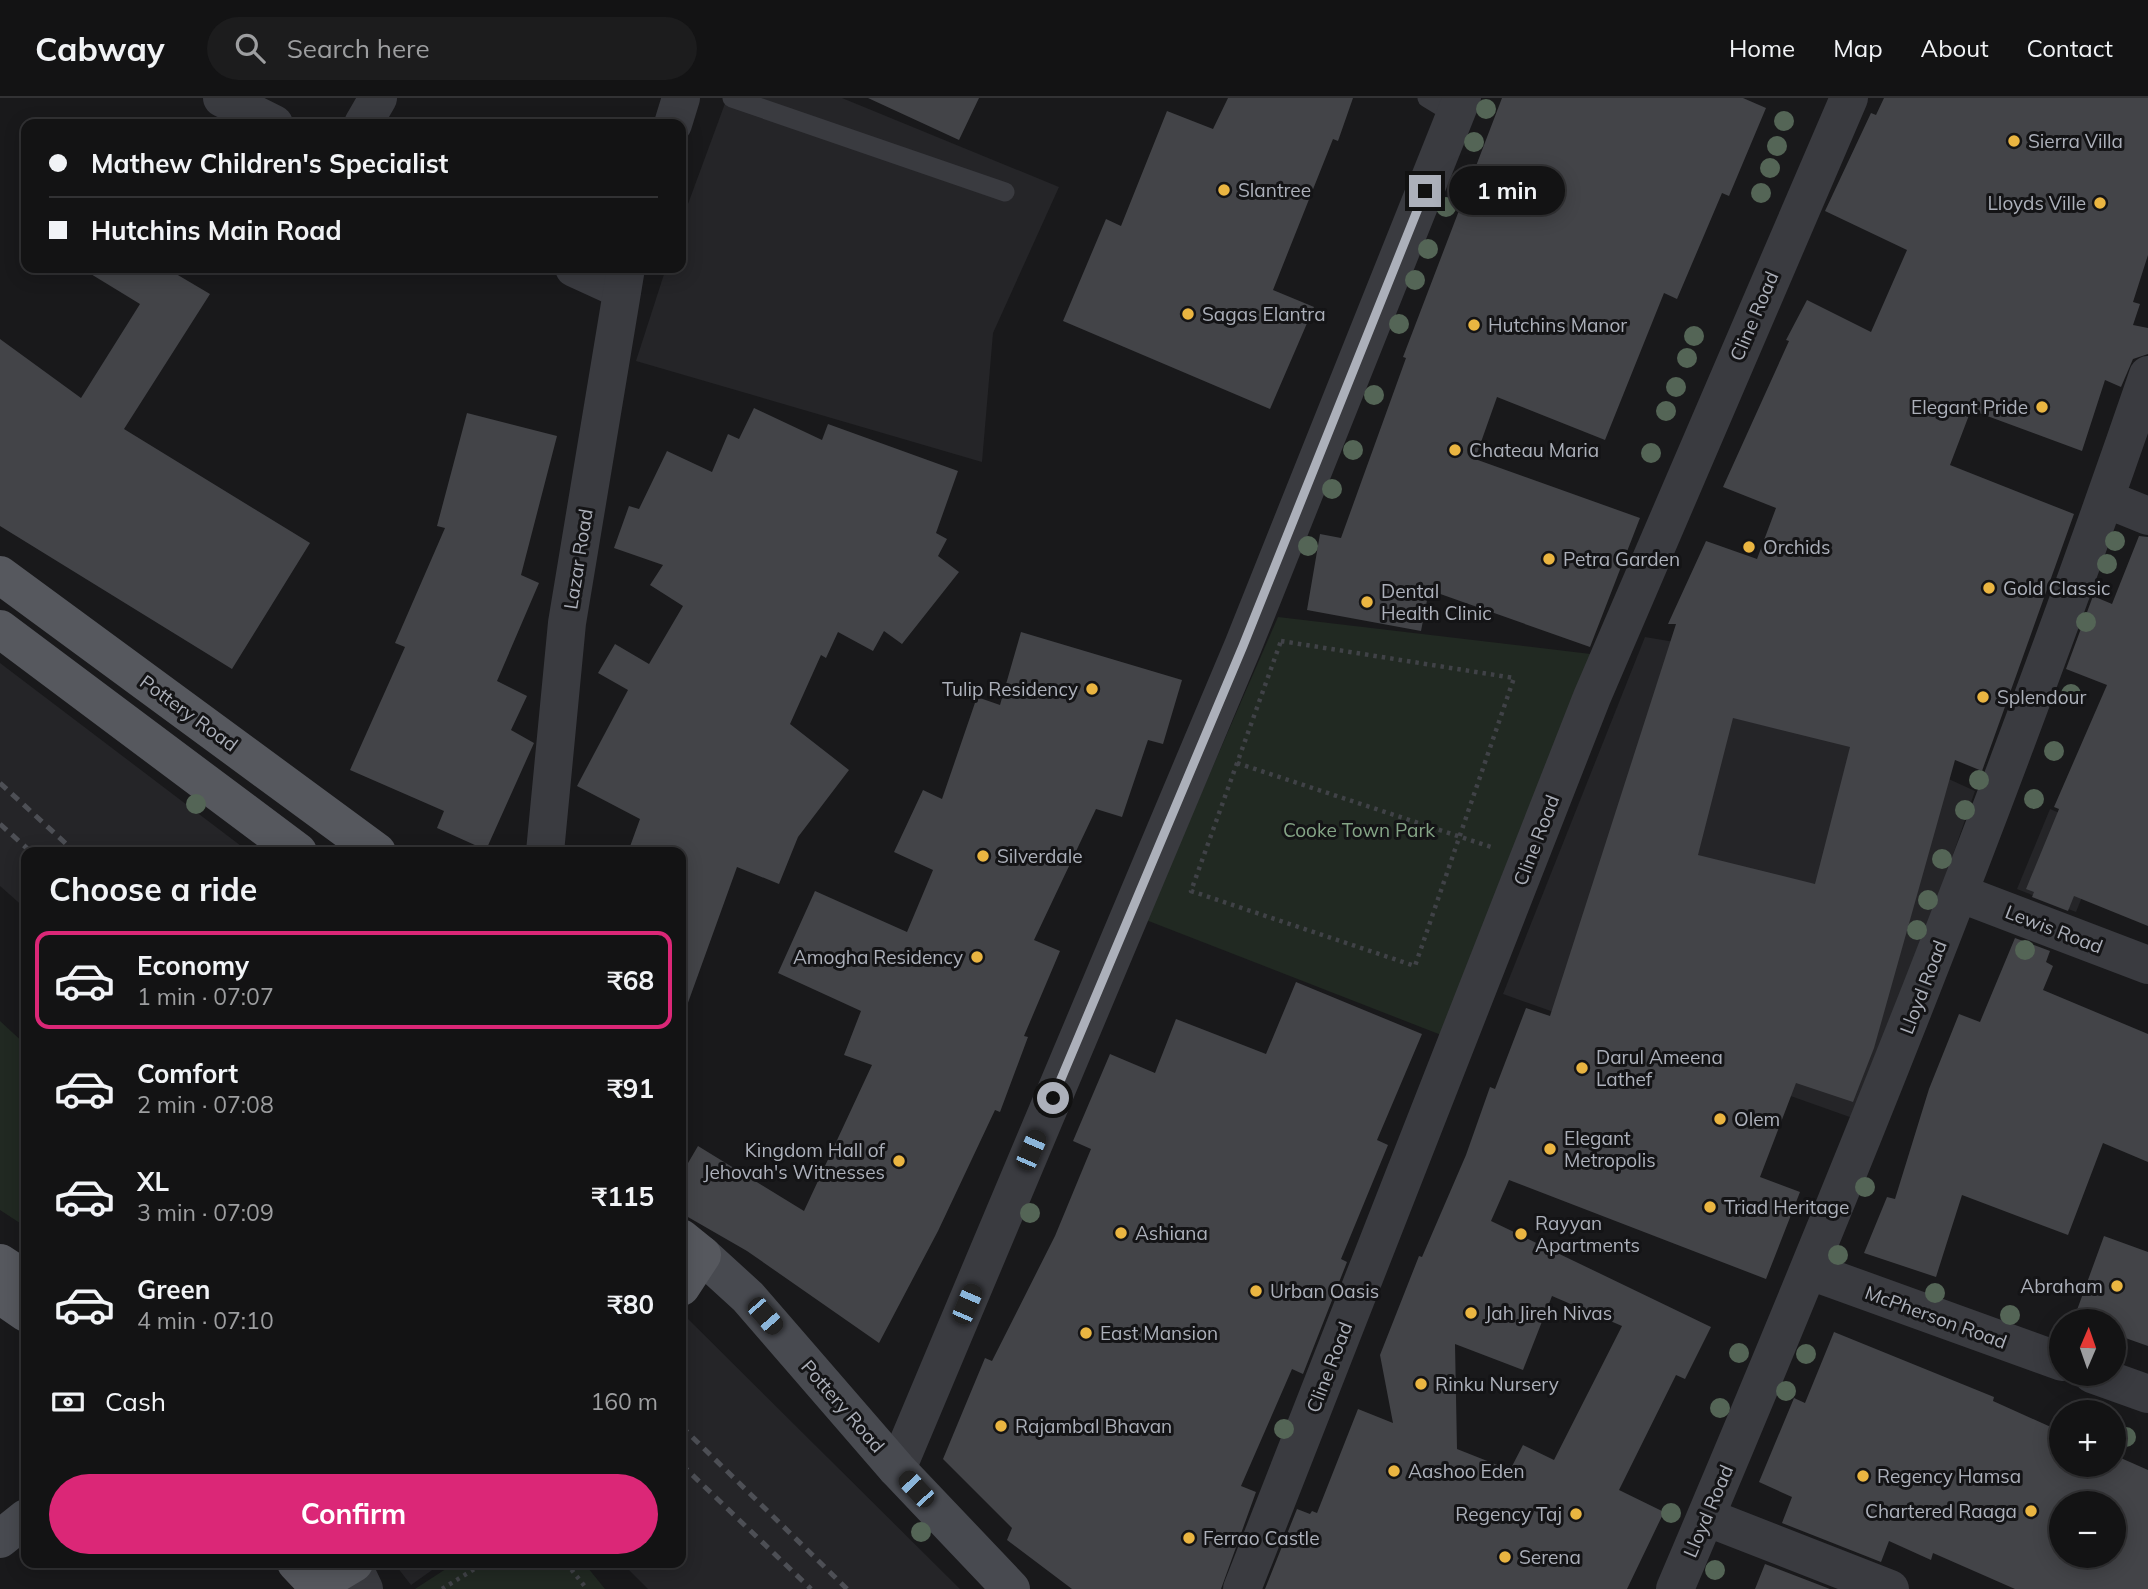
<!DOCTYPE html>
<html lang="en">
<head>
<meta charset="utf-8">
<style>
	body { margin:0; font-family:Mulish,sans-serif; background:#1c1c1d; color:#f1f3f6; height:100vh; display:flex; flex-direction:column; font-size:26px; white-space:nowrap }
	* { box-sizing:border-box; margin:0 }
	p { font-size:23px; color:#9d9ea0 }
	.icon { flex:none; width:38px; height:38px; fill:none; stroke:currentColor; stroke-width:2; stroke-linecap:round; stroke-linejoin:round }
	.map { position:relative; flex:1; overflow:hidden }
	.drawer { position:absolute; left:21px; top:749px; width:665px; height:721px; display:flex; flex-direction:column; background:#131314; border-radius:14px; box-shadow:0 4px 18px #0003,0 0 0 2px #323234 }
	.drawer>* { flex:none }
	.hud { position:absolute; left:21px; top:21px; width:665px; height:154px; border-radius:14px; box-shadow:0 4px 18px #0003,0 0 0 2px #323234; display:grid; align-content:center; height:154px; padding:0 28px; background:#131314 }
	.needle { width:46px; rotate:2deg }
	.tools { position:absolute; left:2049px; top:1211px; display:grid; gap:14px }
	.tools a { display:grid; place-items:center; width:77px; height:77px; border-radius:50%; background:#131314; box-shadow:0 4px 18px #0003,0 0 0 2px #323234; font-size:35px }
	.end { position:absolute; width:32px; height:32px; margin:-16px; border:9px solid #acb0ba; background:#111; box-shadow:0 0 0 4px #111 }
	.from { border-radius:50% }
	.bubble { position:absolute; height:49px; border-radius:24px; background:#131314; box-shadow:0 4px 18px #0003,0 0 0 2px #323234; font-size:23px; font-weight:700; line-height:49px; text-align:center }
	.car { position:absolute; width:21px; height:42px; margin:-21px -10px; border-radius:9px; box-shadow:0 0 5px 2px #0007; background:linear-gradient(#222 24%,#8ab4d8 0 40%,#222 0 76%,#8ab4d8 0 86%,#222 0) }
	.hud b { display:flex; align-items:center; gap:24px; height:66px; font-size:26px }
	.hud b+b { border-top:2px solid #323234 }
	.hud i { width:18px; height:18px; background:#f1f3f6 }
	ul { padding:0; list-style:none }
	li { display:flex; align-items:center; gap:21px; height:98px; margin:0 14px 10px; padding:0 14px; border:4px solid transparent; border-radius:14px }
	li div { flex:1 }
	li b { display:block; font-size:26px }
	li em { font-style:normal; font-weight:700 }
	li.active { border-color:#db2777 }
	li>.icon { width:63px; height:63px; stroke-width:1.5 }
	h2 { padding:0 28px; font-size:32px; line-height:84px }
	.pay { display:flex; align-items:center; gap:18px; height:77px; padding:0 28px; font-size:26px }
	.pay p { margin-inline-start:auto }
	.action { display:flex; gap:14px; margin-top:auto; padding:14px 28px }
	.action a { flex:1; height:80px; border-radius:42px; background:#db2777; color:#fff; font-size:28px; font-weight:700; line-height:80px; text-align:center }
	header { display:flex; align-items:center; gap:42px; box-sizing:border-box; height:98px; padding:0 35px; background:#131314; border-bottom:2px solid #323234 }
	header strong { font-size:33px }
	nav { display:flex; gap:38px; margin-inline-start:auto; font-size:24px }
	.search { width:490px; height:63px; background:#1c1c1d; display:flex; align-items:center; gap:18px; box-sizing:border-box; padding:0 24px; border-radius:38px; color:#9d9ea0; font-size:26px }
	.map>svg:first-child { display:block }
	.built { fill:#252528 }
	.green { fill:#212922 }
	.building { fill:#434448; fill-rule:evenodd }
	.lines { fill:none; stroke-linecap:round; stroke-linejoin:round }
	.path { stroke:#404247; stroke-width:4.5; stroke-dasharray:3.5 5; stroke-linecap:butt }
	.service { stroke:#3a3b40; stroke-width:19 }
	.minor { stroke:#3a3b40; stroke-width:38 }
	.tertiary { stroke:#3a3b40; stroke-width:38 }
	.secondary { stroke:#484a50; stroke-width:38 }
	.primary { stroke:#56585e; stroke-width:38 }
	.rail { stroke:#4d4f55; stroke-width:5; stroke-dasharray:9 7; stroke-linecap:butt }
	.tree { fill:#546556 }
	.route { stroke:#acb0ba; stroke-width:9 }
	.poi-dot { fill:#eab541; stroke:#141416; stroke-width:2.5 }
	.labels { text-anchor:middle; stroke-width:6; stroke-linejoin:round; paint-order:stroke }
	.poi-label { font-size:19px; fill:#acb0ba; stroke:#141416; text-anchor:start }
	.street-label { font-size:19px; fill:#acb0ba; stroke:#141416 }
	.park-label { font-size:19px; fill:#84a486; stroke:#141416 }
</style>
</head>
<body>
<header>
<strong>Cabway</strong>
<div class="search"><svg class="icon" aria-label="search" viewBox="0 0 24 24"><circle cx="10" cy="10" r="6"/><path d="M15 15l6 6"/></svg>Search here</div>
<nav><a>Home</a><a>Map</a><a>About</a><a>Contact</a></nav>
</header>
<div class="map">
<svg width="2148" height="1491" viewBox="0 0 2148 1491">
	<rect width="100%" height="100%" fill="#19191b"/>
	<path class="built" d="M727 0H842L1059 89 993 235 982 364 636 263 666 170H681V125Z
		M1645 539 1943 590 1918 667 1975 693 1861 1023 1503 896Z
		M0 565 249 754H26V811L0 788Z
		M2050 711 2108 735 2076 814 2017 791Z
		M681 1214 960 1491H648L622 1465H681Z
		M394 1465H442L411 1487Z"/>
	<path class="green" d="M1278 519 1599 557 1449 940 1146 822Z
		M0 923 26 947V1129L0 1112Z
		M455 1465H584L605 1491H415Z"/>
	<path class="building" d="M868 0H979L959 42Z
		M1228 0H1353L1338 43 1333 41 1273 192 1314 209 1270 311 1063 223 1106 121 1121 128 1167 13 1213 31Z
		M1502 0H1743L1766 10 1729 98 1722 95 1677 201 1664 195 1605 342 1497 299 1475 361 1640 420 1590 549 1429 492 1421 533 1307 512 1320 436 1341 440 1406 260 1403 259Z
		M1884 0H2148V157L2133 204 2140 206 2133 227 2148 230V256L2133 261 2121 289 2105 282 2082 353 1971 312 1950 367 2074 416 1982 673 1955 662 1874 950 1853 1004 1796 985 1760 1079 1800 1094 1766 1181 1509 1082 1491 1123 1711 1229 1685 1281 1676 1277 1619 1392 1664 1414 1627 1491H1265L1297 1411 1310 1416 1312 1413 1317 1415 1358 1311 1393 1325 1380 1257 1419 1158 1422 1159 1466 1057 1490 989 1495 991 1526 910 1550 918 1676 526H1668L1706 443 1757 461 1776 410 1723 389 1789 243 1786 242 1807 202 1871 234 1907 152 1825 113 1871 15 1876 17ZM1733 620 1850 649 1815 786 1698 757ZM1552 1198 1622 1228 1554 1362 1523 1347 1510 1372 1457 1351 1455 1246 1523 1272Z
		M81 170H166L210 196 124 331 310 445 232 571 0 428V241L81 300 140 206Z
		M754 310 822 342 828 326 958 373 936 435 947 441 938 458 959 474 902 546 884 533 873 553 838 534 826 560 821 557 790 626 849 672 798 739 779 786 737 769 685 913 681 912V754H628L640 721 577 688 628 592 598 575 615 546 649 566 683 508 650 487 663 467 614 450 629 408 639 411 667 353 712 374 728 336 739 341Z
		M467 315 557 338 521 477 539 485 497 583 527 598 511 632 534 645 486 752 437 730 444 713 350 672 405 549 395 545 445 430 437 428Z
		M2139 438 2148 439V828L2074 798 2068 813 2032 799 2034 794 2026 791 2059 711 2054 709 2107 587 2066 571 2093 498 2112 506Z
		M1021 534 1182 582 1163 646 1148 642 1122 719 1096 711 1034 842 1060 853 1024 938 1028 939 1000 1014 995 1012 938 1133 879 1245 747 1153 681 1115V1077L698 1048 804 1113 872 967 844 957 861 913 778 875 815 793 907 834 933 772 894 754 923 692 942 701 977 599 1000 607Z
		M2015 840 2050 853 2046 864 2053 868 2043 892 2148 936V1064L2103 1045 2068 1137 1962 1097 1936 1179 1864 1155 1887 1099 1895 1101 1929 991 1959 916 1980 924Z
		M1296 884 1422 936 1377 1042 1388 1047 1341 1161 1347 1164 1303 1276 1292 1271 1241 1388 1256 1394 1221 1491H1072L1007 1442 1012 1430 943 1361 985 1260 992 1263 1055 1138 1091 1051 1073 1043 1110 956 1155 975 1176 921 1266 956Z
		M2104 1138 2148 1154V1248L2114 1236V1223H2073Z
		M1834 1234 1994 1299 1993 1303 2062 1334V1367H2114V1357L2148 1372V1491H2015L1933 1455 1931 1462 1889 1443 1881 1464 1782 1425 1792 1399 1759 1384 1794 1300 1805 1305ZM2062 1405H2114V1458H2062Z
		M1765 1466 1830 1491H1755Z"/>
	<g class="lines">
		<path class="path" d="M1281 543 1514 580 1415 868 1191 793Z
			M1237 665 1491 749
			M566 1465 587 1491
			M442 1491 484 1465"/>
		<path class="service" d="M732 0 1005 94
			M1427 0 1455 17"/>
		<path class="minor" d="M222 0 274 26
			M363 26 378 0
			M574 170 622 192
			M2106 401 2148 418
			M1959 795 2148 867
			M1810 1173 2062 1264
			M2092 1276 2148 1296
			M1706 1419 1890 1491
			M1242 1491 1592 599 1849 0
			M1675 1491C1845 1091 2007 688 2148 277"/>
		<path class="tertiary" d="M673 26 681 0
			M545 754 567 525 626 170
			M897 1371 1243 548 1462 0
			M352 1466 364 1491"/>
		<path class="secondary" d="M702 1157 748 1199 897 1371 1011 1491
			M0 1441 26 1420"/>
		<path class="primary" d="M0 477 377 754
			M0 531 298 754
			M681 1140 702 1157 681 1189
			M0 1165 26 1182
			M0 1197 26 1215
			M296 1465 317 1487 354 1465"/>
		<path class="rail" d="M0 685 75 754
			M0 726 31 754
			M681 1328 847 1491
			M681 1366 811 1491"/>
	</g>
	<g class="tree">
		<circle cx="1486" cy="11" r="10"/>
		<circle cx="1784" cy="23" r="10"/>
		<circle cx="1474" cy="44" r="10"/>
		<circle cx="1777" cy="48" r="10"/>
		<circle cx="1770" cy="70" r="10"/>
		<circle cx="1761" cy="95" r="10"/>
		<circle cx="1446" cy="109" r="10"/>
		<circle cx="1428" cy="151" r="10"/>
		<circle cx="1415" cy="182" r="10"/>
		<circle cx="1399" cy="226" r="10"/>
		<circle cx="1694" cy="238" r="10"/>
		<circle cx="1687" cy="260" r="10"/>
		<circle cx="1676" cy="289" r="10"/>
		<circle cx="1374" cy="297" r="10"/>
		<circle cx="1666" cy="313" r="10"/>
		<circle cx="1353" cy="352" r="10"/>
		<circle cx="1651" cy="355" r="10"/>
		<circle cx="1332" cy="391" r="10"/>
		<circle cx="2115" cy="443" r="10"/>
		<circle cx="1308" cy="448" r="10"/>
		<circle cx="2107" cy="466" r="10"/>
		<circle cx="2086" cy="524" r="10"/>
		<circle cx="2071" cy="596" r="10"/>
		<circle cx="2054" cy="653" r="10"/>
		<circle cx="1979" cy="682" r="10"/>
		<circle cx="2034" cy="701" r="10"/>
		<circle cx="196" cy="706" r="10"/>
		<circle cx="1965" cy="712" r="10"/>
		<circle cx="1942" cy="761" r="10"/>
		<circle cx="1928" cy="802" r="10"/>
		<circle cx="1917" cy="832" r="10"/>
		<circle cx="2025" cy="852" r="10"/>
		<circle cx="1865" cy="1089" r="10"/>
		<circle cx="1030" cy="1115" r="10"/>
		<circle cx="1838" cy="1157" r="10"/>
		<circle cx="1935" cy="1195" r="10"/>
		<circle cx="2010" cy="1217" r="10"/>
		<circle cx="1739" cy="1255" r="10"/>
		<circle cx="1806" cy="1256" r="10"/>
		<circle cx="1786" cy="1293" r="10"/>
		<circle cx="1720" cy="1310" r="10"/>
		<circle cx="1284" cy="1331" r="10"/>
		<circle cx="2126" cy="1339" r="10"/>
		<circle cx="1671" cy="1415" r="10"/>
		<circle cx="921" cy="1434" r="10"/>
		<circle cx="1715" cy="1472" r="10"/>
	</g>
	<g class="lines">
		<path class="route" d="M1053 1000 1243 548 1425 93"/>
	</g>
	<g class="poi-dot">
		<circle cx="2014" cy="43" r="7"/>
		<circle cx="1224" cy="92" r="7"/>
		<circle cx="2100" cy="105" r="7"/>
		<circle cx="1188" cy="216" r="7"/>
		<circle cx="1474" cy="227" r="7"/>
		<circle cx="2042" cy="309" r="7"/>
		<circle cx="1455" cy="352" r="7"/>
		<circle cx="1749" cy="449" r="7"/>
		<circle cx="1549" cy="461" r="7"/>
		<circle cx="1989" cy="490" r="7"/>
		<circle cx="1367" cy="504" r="7"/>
		<circle cx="1092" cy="591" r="7"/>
		<circle cx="1983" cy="599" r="7"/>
		<circle cx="983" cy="758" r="7"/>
		<circle cx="977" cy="859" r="7"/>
		<circle cx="1582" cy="970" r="7"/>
		<circle cx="1720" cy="1021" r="7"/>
		<circle cx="1550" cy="1051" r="7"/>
		<circle cx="899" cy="1063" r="7"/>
		<circle cx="1710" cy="1109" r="7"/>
		<circle cx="1121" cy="1135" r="7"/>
		<circle cx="1521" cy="1136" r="7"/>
		<circle cx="2117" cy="1188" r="7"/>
		<circle cx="1256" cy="1193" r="7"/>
		<circle cx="1471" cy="1215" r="7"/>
		<circle cx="1086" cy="1235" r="7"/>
		<circle cx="1421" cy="1286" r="7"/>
		<circle cx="1001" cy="1328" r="7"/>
		<circle cx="1394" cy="1373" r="7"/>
		<circle cx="1863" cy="1378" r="7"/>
		<circle cx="2031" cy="1413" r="7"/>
		<circle cx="1576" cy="1416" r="7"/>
		<circle cx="1189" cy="1440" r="7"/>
		<circle cx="1505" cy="1459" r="7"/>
	</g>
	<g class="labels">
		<g class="poi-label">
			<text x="2028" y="50">Sierra Villa</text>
			<text x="1238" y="99">Slantree</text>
			<text x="2086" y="112" text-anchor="end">Lloyds Ville</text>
			<text x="1202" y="223">Sagas Elantra</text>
			<text x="1488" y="234">Hutchins Manor</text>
			<text x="2028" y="316" text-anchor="end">Elegant Pride</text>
			<text x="1469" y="359">Chateau Maria</text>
			<text x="1763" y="456">Orchids</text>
			<text x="1563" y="468">Petra Garden</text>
			<text x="2003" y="497">Gold Classic</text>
			<text x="1381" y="500">Dental<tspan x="1381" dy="22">Health Clinic</tspan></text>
			<text x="1078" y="598" text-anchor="end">Tulip Residency</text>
			<text x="1997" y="606">Splendour</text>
			<text x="997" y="765">Silverdale</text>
			<text x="963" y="866" text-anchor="end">Amogha Residency</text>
			<text x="1596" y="966">Darul Ameena<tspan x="1596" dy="22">Lathef</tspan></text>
			<text x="1734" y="1028">Olem</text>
			<text x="1564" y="1047">Elegant<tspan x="1564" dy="22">Metropolis</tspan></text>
			<text x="885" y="1059" text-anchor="end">Kingdom Hall of<tspan x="885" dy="22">Jehovah's Witnesses</tspan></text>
			<text x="1724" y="1116">Triad Heritage</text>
			<text x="1535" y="1132">Rayyan<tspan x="1535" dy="22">Apartments</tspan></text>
			<text x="1135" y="1142">Ashiana</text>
			<text x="2103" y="1195" text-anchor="end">Abraham</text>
			<text x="1270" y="1200">Urban Oasis</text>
			<text x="1485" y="1222">Jah Jireh Nivas</text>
			<text x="1100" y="1242">East Mansion</text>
			<text x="1435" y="1293">Rinku Nursery</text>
			<text x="1015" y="1335">Rajambal Bhavan</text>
			<text x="1408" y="1380">Aashoo Eden</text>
			<text x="1877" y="1385">Regency Hamsa</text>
			<text x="2017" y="1420" text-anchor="end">Chartered Raaga</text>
			<text x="1562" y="1423" text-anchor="end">Regency Taj</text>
			<text x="1203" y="1447">Ferrao Castle</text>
			<text x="1519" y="1466">Serena</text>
		</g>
		<g class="street-label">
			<text transform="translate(1754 218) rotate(-67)" y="7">Cline Road</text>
			<text transform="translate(578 461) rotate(-81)" y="7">Lazar Road</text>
			<text transform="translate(189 615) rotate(36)" y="7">Pottery Road</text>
			<text transform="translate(1536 742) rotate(-69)" y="7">Cline Road</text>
			<text transform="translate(2054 831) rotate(21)" y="7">Lewis Road</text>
			<text transform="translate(1923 889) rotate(-69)" y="7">Lloyd Road</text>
			<text transform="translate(1936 1219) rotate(20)" y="7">McPherson Road</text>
			<text transform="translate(1329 1269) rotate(-69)" y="7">Cline Road</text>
			<text transform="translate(843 1308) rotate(49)" y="7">Pottery Road</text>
			<text transform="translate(1708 1413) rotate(-67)" y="7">Lloyd Road</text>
		</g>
		<g class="park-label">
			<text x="1359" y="739">Cooke Town Park</text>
		</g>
	</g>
</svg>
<div class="tools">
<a><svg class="needle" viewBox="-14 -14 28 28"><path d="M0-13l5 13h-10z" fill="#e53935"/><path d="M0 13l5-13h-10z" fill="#9d9ea0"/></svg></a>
<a>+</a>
<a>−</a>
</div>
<i class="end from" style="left:1053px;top:1000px"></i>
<i class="end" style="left:1425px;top:93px"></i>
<div class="bubble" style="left:1449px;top:68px;width:116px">1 min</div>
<i class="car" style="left:1031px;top:1052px;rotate:23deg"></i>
<i class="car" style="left:967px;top:1206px;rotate:23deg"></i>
<i class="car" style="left:765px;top:1218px;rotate:139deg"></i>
<i class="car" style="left:916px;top:1391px;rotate:317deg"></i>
<div class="hud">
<b><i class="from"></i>Mathew Children's Specialist</b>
<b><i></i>Hutchins Main Road</b>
</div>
<section class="drawer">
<h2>Choose a ride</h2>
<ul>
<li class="active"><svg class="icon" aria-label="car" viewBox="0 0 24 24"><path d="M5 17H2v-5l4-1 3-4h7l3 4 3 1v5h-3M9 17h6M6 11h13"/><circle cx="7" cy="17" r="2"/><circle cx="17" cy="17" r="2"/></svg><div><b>Economy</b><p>1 min · 07:07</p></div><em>₹68</em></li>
<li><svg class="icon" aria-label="car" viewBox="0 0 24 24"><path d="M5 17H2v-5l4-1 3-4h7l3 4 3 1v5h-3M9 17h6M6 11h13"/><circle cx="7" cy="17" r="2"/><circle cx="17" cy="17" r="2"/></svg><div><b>Comfort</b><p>2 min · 07:08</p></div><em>₹91</em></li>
<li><svg class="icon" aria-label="car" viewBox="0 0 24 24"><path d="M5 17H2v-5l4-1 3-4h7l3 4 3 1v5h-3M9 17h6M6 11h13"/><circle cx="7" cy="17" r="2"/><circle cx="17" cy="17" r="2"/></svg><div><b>XL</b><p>3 min · 07:09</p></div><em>₹115</em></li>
<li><svg class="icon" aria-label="car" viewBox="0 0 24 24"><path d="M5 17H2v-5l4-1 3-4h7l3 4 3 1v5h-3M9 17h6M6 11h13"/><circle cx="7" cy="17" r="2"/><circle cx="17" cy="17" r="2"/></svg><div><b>Green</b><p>4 min · 07:10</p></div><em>₹80</em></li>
</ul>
<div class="pay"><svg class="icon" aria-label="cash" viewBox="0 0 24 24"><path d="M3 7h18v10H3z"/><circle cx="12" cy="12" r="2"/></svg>Cash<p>160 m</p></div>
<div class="action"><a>Confirm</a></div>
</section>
</div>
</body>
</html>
